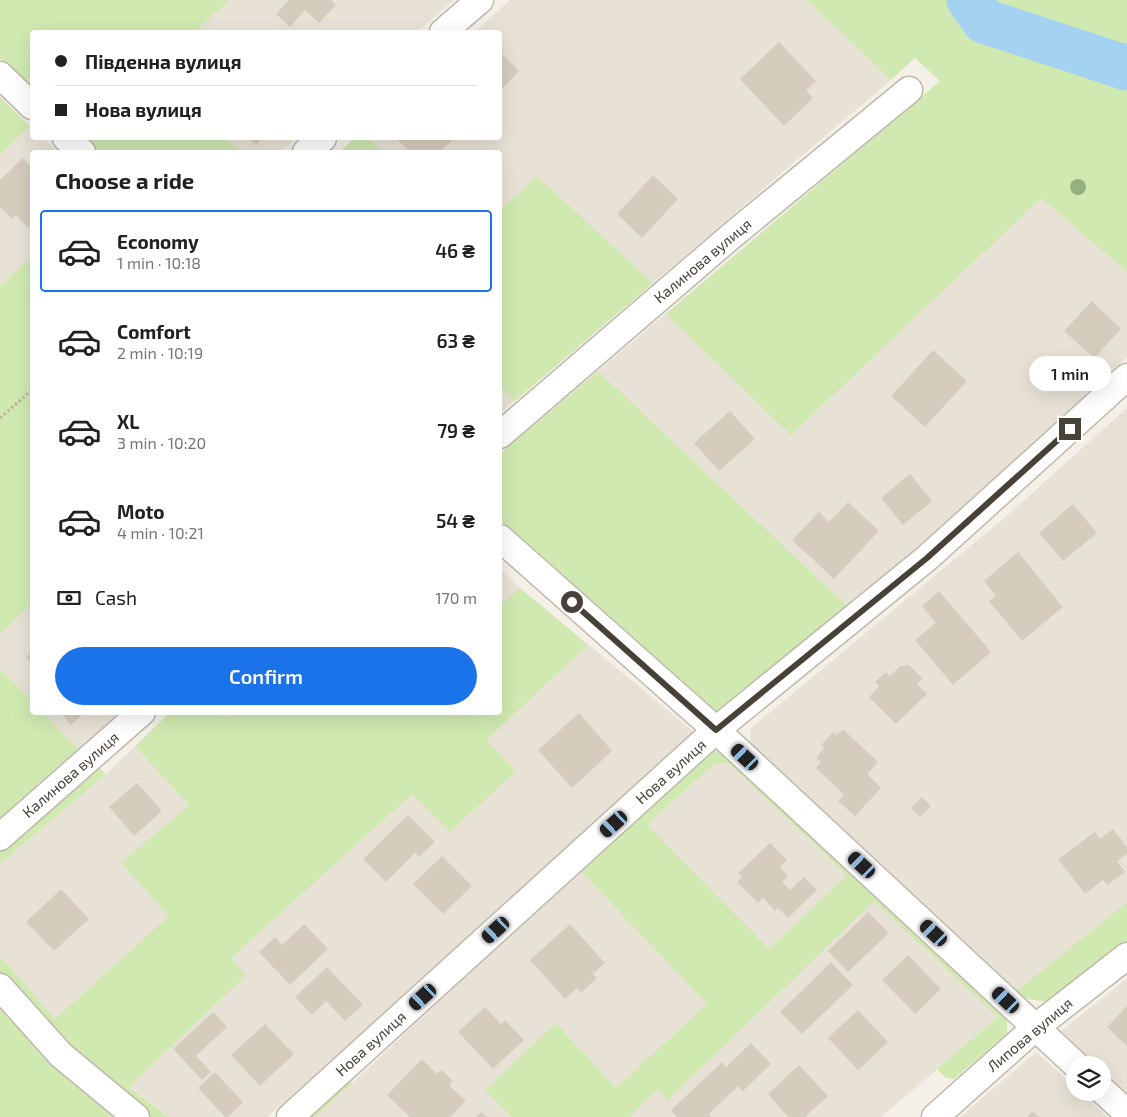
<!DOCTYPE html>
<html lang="en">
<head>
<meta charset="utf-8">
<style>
	body { margin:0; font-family:"Exo 2",sans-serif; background:#f6f6f6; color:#202124; height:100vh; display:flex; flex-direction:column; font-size:19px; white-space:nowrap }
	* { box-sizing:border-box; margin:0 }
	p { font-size:16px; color:#757577 }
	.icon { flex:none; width:28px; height:28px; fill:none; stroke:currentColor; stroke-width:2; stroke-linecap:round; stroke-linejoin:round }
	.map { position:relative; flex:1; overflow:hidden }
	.side { position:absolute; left:30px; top:150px; width:472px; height:565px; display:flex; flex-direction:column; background:#fff; border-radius:5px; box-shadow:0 5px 20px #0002 }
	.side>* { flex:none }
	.guide { position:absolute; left:30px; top:30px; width:472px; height:110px; border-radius:5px; box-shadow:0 5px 20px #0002; display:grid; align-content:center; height:110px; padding:0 25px; background:#fff }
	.buttons { position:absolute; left:1066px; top:1056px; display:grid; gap:10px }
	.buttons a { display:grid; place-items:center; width:45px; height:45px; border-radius:50%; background:#fff; box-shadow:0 5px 20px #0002; font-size:25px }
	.end { position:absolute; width:22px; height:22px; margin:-11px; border:6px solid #484137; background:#fff; box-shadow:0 0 0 2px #fff }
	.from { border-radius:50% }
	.bubble { position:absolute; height:35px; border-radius:18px; background:#fff; box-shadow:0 5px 20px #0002; font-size:16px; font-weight:600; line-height:35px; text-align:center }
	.car { position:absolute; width:15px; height:30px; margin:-15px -8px; border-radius:6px; box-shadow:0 0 4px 1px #0007; background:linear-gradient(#222 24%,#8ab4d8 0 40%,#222 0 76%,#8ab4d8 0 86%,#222 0) }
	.guide b { display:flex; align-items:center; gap:18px; height:48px; font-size:19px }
	.guide b+b { border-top:1px solid #e0e0e0 }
	.guide i { width:12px; height:12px; background:#202124 }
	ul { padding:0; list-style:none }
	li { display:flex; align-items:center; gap:15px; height:82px; margin:0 10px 8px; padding:0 15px; border:2px solid transparent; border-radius:5px }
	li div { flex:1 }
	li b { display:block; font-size:19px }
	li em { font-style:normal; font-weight:600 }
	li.current { border-color:#1a73e8 }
	li>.icon { width:45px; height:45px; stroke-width:1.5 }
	h2 { padding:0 25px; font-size:22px; line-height:60px }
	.pay { display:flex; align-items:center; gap:12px; height:55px; padding:0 25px; font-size:19px }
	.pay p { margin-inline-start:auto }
	.action { display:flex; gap:10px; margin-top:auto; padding:10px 25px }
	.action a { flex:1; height:58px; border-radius:30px; background:#1a73e8; color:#fff; font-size:20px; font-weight:600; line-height:58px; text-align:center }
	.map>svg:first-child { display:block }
	.residential { fill:#e8e2d6 }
	.green { fill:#d0e9b1; fill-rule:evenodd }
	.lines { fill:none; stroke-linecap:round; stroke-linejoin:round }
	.river { stroke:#a4d3f1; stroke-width:45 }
	.building { fill:#d6ccbd }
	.minor-casing { stroke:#c0b8aa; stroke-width:29 }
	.path { stroke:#c2b49b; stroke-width:3; stroke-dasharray:2.5 2.5; stroke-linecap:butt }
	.minor { stroke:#fff; stroke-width:26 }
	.tree { fill:#96b07f }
	.route { stroke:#484137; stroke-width:6 }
	.labels { text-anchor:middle; stroke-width:4; stroke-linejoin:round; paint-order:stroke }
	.street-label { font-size:15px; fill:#484137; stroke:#fff }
</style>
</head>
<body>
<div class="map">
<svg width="1127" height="1117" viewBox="0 0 1127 1117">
	<rect width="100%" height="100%" fill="#f4f0e8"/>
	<path class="residential" d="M0 0H454L417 32H32L0 58Z
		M510 0H807L891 80 500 413V152H339L355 138H500V32H474Z
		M924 95 1127 272V357L917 551 715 712 500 521V454Z
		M30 126 32 128V138H42L58 152H32V256L0 286V155Z
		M84 138H297L280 152H100Z
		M1127 408V902L1014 993 882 864 750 745 751 728 1008 515Z
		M500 569 520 588 695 733 580 839 267 1117H169L77 1046 0 956V864L106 774 170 713 500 712Z
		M32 603V702L0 668V634Z
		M43 713H119L80 751Z
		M715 763 729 764 999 1017 881 1117H316L637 816 647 825Z
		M1127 978V1093L1103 1071 1102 1065H1096L1060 1032Z
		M1036 1052 1075 1087V1092L1081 1093 1108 1117H960Z"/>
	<path class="green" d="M0 0H229L195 32H32V88L0 58Z
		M807 0H1127V272L1041 198 791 435 666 314 940 81 915 58 891 80Z
		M0 97 30 126 0 155Z
		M84 138H225L241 152H100Z
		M355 138H367L383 152H339Z
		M537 176 653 283 515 401 500 386V210Z
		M32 256V603L0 634V286Z
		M598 371 848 607 715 712 500 521V454Z
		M520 588 588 645 486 740 516 771 450 832 412 794 231 958 246 975 129 1087 169 1117H146L65 1050 0 979V956L55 1019 169 916 121 863 189 805 135 746 170 713H220L225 718 232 712H500V606Z
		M0 668 32 702V712L43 713 80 751 0 825Z
		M719 747 1007 1012V1033L954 1079 946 1078 937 1069 998 1017 874 901 668 1100 657 1089 630 1117H512L485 1090 556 1023 616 1088 707 1004 580 870 707 749ZM715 763 729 764 847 875 769 949 647 825Z
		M96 765 106 774 0 864V847Z
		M1127 902V942L1050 1002 1029 999 1014 993Z
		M0 999 124 1117H0Z
		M348 1079 352 1083 316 1117H305Z"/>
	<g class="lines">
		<path class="river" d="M969 0 984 21 1127 68"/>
	</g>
	<path class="building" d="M289 0H331L336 5 319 23 305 10 290 27 276 14Z
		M779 42 816 81 806 90 813 98 784 126 740 79Z
		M500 52 519 71 500 91Z
		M248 138H263L256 145Z
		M396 138H455L439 152H410Z
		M23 158 32 168V224L28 228 16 215 12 219 0 207V180Z
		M653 175 678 199 642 238 617 214Z
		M1092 301 1121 329 1094 358 1064 331Z
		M933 350 967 381 925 427 891 396Z
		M730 411 755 439 719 471 694 443Z
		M910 474 932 501 903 525 881 498Z
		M848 502 879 531 834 579 792 540 819 512 829 522Z
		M1073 504 1097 533 1063 561 1039 533Z
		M1018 552 1063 607 1022 641 989 601 996 596 984 581Z
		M939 591 991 652 953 685 915 640 936 623 922 606Z
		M32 651V664L26 657Z
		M909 665 923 679 917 684 927 694 896 724 869 697 879 686 875 682 886 672 890 676 900 666Z
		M60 712H85L71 725Z
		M579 713 612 751 572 788 538 750Z
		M843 729 878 762 867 774 881 788 855 816 838 801 844 795 816 768 821 762 816 758 824 748 821 745 833 732 837 735Z
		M137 783 162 811 134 836 109 807Z
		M922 797 931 806 920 817 911 808Z
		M408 815 435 842 419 857 415 853 386 882 363 859Z
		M1113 829 1127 847V854L1117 861 1125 872 1107 885 1103 880 1085 894 1058 859 1095 832 1100 839Z
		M770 843 787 860 780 867 788 876 782 882 790 890 804 877 817 890 788 918 778 908 775 911 763 898 758 903 737 882 742 877 738 873Z
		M442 856 472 886 443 914 413 884Z
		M61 889 89 919 54 951 26 922Z
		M868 912 889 933 848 972 828 951Z
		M304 924 328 949 290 985 259 952 275 937 282 945Z
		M570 924 605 963 593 974 597 978 581 993 577 988 565 999 530 960Z
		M908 955 941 989 915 1014 882 980Z
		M831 962 853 985 802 1034 780 1012Z
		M327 967 363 1005 345 1021 326 1001 312 1015 295 997Z
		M1127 1006V1046L1107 1027Z
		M485 1007 501 1024 505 1020 524 1040 493 1069 458 1032Z
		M858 1010 888 1042 858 1070 828 1038Z
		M213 1012 227 1027 196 1056 211 1072 202 1080 173 1049Z
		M265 1024 294 1054 260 1086 231 1055Z
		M751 1043 771 1064 743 1091 738 1086 709 1114 711 1117H677L671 1110 722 1062 726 1067Z
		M422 1059 437 1074 442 1070 453 1081 449 1085 466 1101 450 1117H410L387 1095Z
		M799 1065 828 1096 805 1117H788L768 1094Z
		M215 1072 243 1102 228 1117H225L198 1088Z
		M1032 1111 1039 1117H1027Z
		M481 1112 487 1117H476Z"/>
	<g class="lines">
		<g class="minor-casing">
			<path id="minor" d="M443 32 480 0
				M0 75 32 106
				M66 138 82 152
				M306 152 323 138
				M500 435 730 237 909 90
				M500 538 716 730 1076 1065
				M0 837 142 712
				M0 987 61 1055 136 1117
				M1102 1090 1127 1113
				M290 1117 716 730 927 558 1127 377
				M935 1117 1036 1027 1127 956"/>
		</g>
		<path class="path" d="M0 418 32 390"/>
		<use href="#minor" class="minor"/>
	</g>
	<circle class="tree" cx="1078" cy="187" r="8"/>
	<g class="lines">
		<path class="route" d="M572 602 716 730 927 558 1070 429"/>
	</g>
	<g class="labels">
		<g class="street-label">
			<text transform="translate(703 261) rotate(-40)" y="5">Калинова вулиця</text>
			<text transform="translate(671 772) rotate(-42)" y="5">Нова вулиця</text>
			<text transform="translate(71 775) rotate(-41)" y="5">Калинова вулиця</text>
			<text transform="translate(1030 1035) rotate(-40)" y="5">Липова вулиця</text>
			<text transform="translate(371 1044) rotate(-42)" y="5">Нова вулиця</text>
		</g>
	</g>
</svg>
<div class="buttons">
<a><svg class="icon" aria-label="layers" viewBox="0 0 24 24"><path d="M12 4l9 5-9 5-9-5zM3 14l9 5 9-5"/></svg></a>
</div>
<i class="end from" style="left:572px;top:602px"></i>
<i class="end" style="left:1070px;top:429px"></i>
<div class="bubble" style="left:1029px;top:356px;width:82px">1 min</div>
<i class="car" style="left:745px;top:757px;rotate:313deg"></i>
<i class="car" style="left:614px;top:824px;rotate:228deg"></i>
<i class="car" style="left:862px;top:865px;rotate:313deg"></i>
<i class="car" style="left:496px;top:930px;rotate:228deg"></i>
<i class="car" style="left:934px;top:933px;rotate:313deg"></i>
<i class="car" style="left:423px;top:997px;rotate:228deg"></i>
<i class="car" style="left:1006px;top:1000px;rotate:313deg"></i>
<div class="guide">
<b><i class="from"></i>Південна вулиця</b>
<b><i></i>Нова вулиця</b>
</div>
<section class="side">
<h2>Choose a ride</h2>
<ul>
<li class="current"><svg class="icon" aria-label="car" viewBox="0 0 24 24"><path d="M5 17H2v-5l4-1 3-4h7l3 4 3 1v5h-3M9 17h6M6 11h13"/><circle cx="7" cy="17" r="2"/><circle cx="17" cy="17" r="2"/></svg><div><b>Economy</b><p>1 min · 10:18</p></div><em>46 ₴</em></li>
<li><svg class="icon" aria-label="car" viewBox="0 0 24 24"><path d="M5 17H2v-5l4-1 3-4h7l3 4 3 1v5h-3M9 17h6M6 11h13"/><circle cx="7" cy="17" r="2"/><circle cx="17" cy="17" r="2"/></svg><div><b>Comfort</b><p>2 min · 10:19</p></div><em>63 ₴</em></li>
<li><svg class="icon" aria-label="car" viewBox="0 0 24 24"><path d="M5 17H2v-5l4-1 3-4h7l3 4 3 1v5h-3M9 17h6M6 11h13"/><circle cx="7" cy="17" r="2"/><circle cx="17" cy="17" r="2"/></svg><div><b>XL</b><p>3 min · 10:20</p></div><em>79 ₴</em></li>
<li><svg class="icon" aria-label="car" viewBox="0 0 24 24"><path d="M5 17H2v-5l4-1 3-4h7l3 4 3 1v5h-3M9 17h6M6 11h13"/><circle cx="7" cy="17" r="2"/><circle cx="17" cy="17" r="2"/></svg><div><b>Moto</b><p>4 min · 10:21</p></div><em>54 ₴</em></li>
</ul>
<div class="pay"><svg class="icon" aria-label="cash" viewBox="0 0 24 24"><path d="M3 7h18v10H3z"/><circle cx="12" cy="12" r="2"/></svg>Cash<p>170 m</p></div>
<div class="action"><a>Confirm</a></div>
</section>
</div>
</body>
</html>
